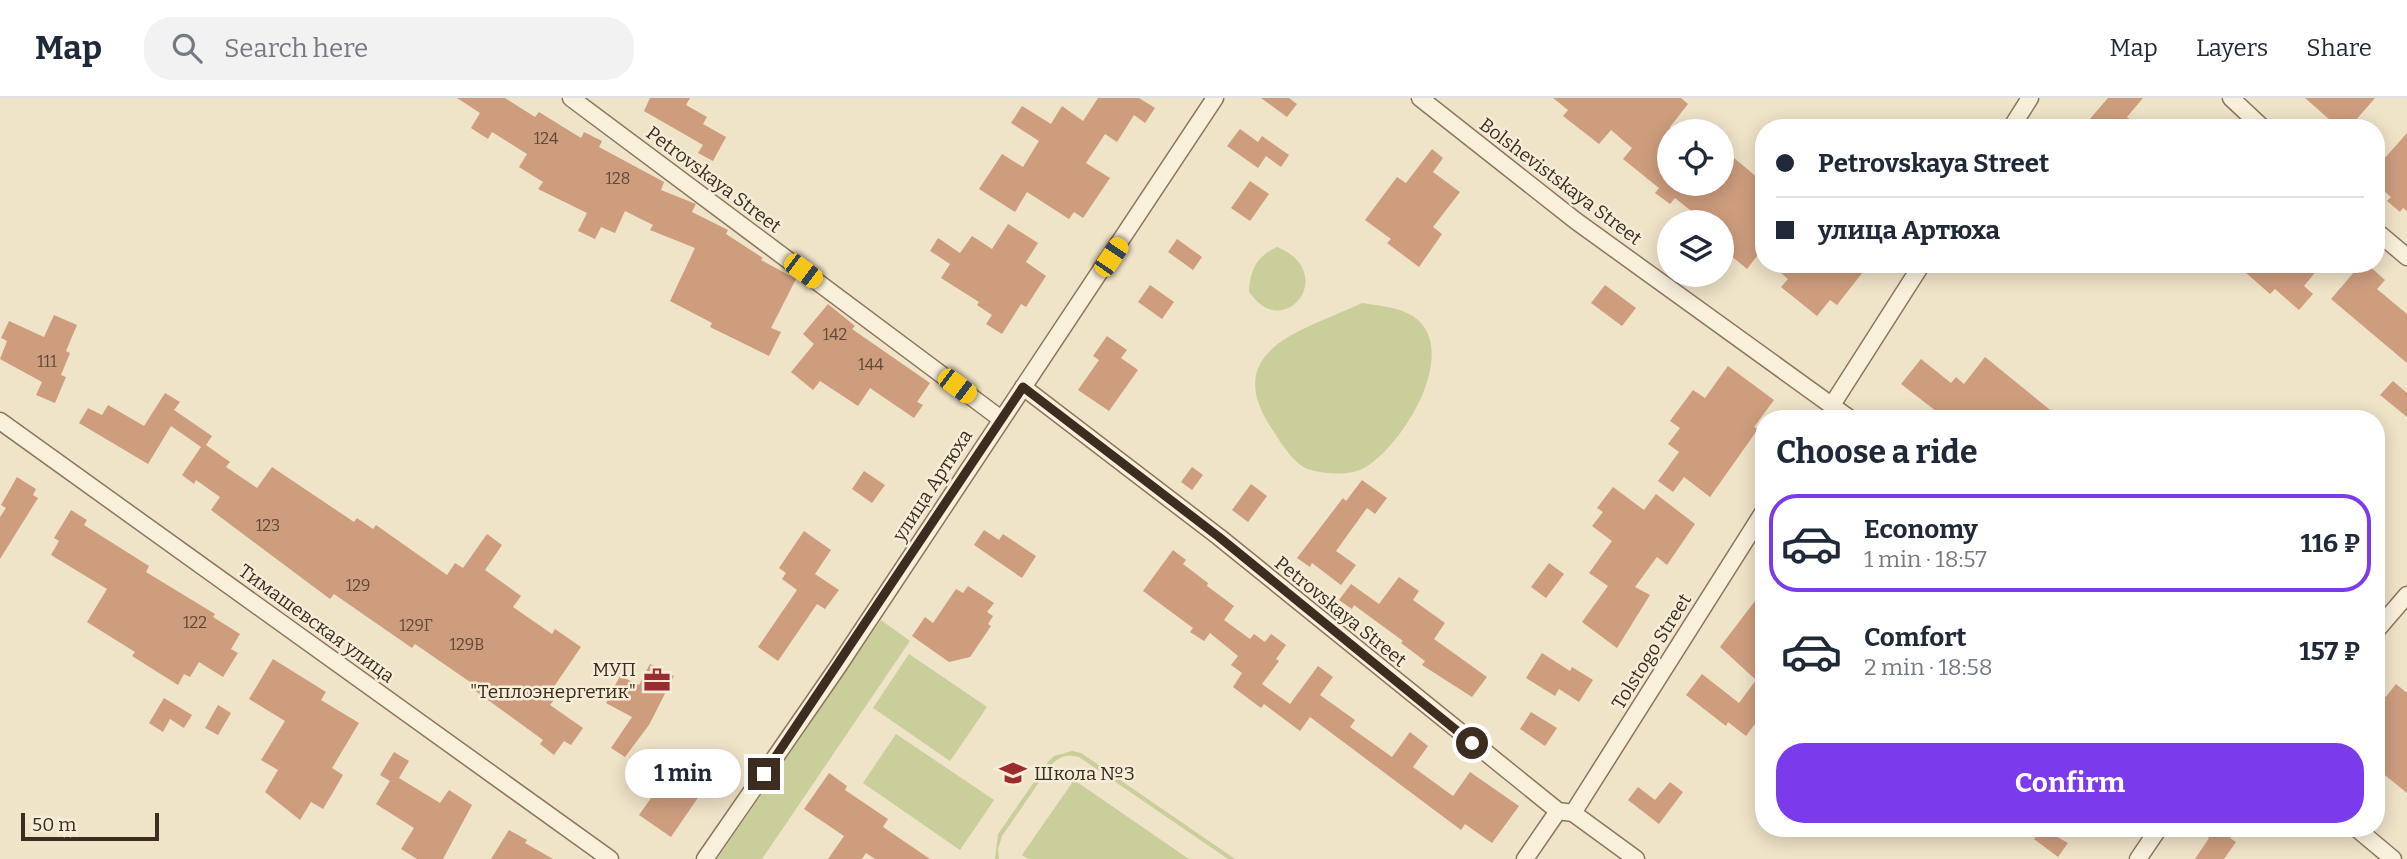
<!DOCTYPE html>
<html lang="en">
<head>
<meta charset="utf-8">
<style>
	body { margin:0; font-family:Bitter,serif; background:#f2f2f3; color:#1f2937; height:100vh; display:flex; flex-direction:column; font-size:26px; white-space:nowrap }
	* { box-sizing:border-box; margin:0 }
	p { font-size:23px; color:#747a83 }
	.icon { flex:none; width:38px; height:38px; fill:none; stroke:currentColor; stroke-width:2; stroke-linecap:round; stroke-linejoin:round }
	.map { position:relative; flex:1; overflow:hidden }
	.details { position:absolute; left:1755px; top:312px; width:630px; height:427px; display:flex; flex-direction:column; background:#fff; border-radius:28px; box-shadow:0 4px 18px #0003 }
	.details>* { flex:none }
	.top-card { position:absolute; left:1755px; top:21px; width:630px; height:154px; border-radius:28px; box-shadow:0 4px 18px #0003; display:grid; align-content:center; height:154px; padding:0 21px; background:#fff }
	.fabs { position:absolute; left:1657px; top:21px; display:grid; gap:14px }
	.fabs a { display:grid; place-items:center; width:77px; height:77px; border-radius:50%; background:#fff; box-shadow:0 4px 18px #0003; font-size:35px }
	.scale { position:absolute; left:21px; bottom:18px; width:138px; box-sizing:border-box; padding-left:7px; border:4px solid #3c2d20; border-top:0; font-size:19px; line-height:24px; white-space:nowrap; color:#3c2d20; -webkit-text-stroke:5px #f6edd8; paint-order:stroke }
	.end { position:absolute; width:32px; height:32px; margin:-16px; border:9px solid #3c2d20; background:#fff; box-shadow:0 0 0 4px #fff }
	.from { border-radius:50% }
	.bubble { position:absolute; height:49px; border-radius:24px; background:#fff; box-shadow:0 4px 18px #0003; font-size:23px; font-weight:700; line-height:49px; text-align:center }
	.car { position:absolute; width:21px; height:42px; margin:-21px -10px; border-radius:9px; box-shadow:0 0 5px 2px #0007; background:linear-gradient(#f5c518 24%,#345 0 40%,#f5c518 0 76%,#345 0 86%,#f5c518 0) }
	.top-card b { display:flex; align-items:center; gap:24px; height:66px; font-size:26px }
	.top-card b+b { border-top:2px solid #e0e1e3 }
	.top-card i { width:18px; height:18px; background:#1f2937 }
	ul { padding:0; list-style:none }
	li { display:flex; align-items:center; gap:21px; height:98px; margin:0 14px 10px; padding:0 7px; border:4px solid transparent; border-radius:28px }
	li div { flex:1 }
	li b { display:block; font-size:26px }
	li em { font-style:normal; font-weight:700 }
	li.on { border-color:#7c3aed }
	li>.icon { width:63px; height:63px; stroke-width:1.5 }
	h2 { padding:0 21px; font-size:32px; line-height:84px }
	.action { display:flex; gap:14px; margin-top:auto; padding:14px 21px }
	.action a { flex:1; height:80px; border-radius:28px; background:#7c3aed; color:#fff; font-size:28px; font-weight:700; line-height:80px; text-align:center }
	header { display:flex; align-items:center; gap:42px; box-sizing:border-box; height:98px; padding:0 35px; background:#fff; border-bottom:2px solid #e0e1e3 }
	header strong { font-size:33px }
	nav { display:flex; gap:38px; margin-inline-start:auto; font-size:24px }
	.search { width:490px; height:63px; background:#f2f2f3; display:flex; align-items:center; gap:18px; box-sizing:border-box; padding:0 24px; border-radius:28px; color:#747a83; font-size:26px }
	.map>svg:first-child { display:block }
	.green { fill:#c9ce9b }
	.building { fill:#ce9d7e }
	.lines { fill:none; stroke-linecap:round; stroke-linejoin:round }
	.minor-casing { stroke:#8c755c; stroke-width:19 }
	.minor { stroke:#f9f0dc; stroke-width:16 }
	.route { stroke:#3c2d20; stroke-width:9 }
	.labels { text-anchor:middle; stroke-width:5; stroke-linejoin:round; paint-order:stroke }
	.number-label { font-size:16px; fill:#604938 }
	.street-label { font-size:19px; fill:#3c2d20; stroke:#f6edd8 }
	.poi-label { font-size:19px; fill:#3c2d20; stroke:#f6edd8; text-anchor:end }
</style>
</head>
<body>
<header>
<strong>Map</strong>
<div class="search"><svg class="icon" aria-label="search" viewBox="0 0 24 24"><circle cx="10" cy="10" r="6"/><path d="M15 15l6 6"/></svg>Search here</div>
<nav><a>Map</a><a>Layers</a><a>Share</a></nav>
</header>
<div class="map">
<svg width="2407" height="761" viewBox="0 0 2407 761">
	<rect width="100%" height="100%" fill="#efe3c8"/>
	<path class="green" d="M1277 149C1341 175 1282 247 1249 193 1250 172 1257 158 1277 149Z
		M1362 205C1381 208 1408 210 1421 225 1455 264 1400 350 1364 370 1349 378 1327 376 1311 372 1296 369 1280 344 1272 331 1218 250 1306 232 1362 205Z
		M881 522 910 543 762 761H717Z
		M909 556 987 609 950 663 873 610Z
		M896 636 994 702 960 752 863 685Z
		M1072 653 1081 655 1235 761H1228L1079 659C1067 656 1060 658 1051 667L1002 738 998 751 999 761H995L998 736 1048 664 1054 658Z
		M1074 682 1189 761H1028L1022 757Z"/>
	<path class="building" d="M457 0H505L535 19 539 14 581 40 584 34 602 43 599 49 664 84 661 92 696 106 692 114 728 132 726 136 763 160 761 162 796 181 771 230 781 234 769 258 710 229 712 225 670 203 695 150 650 132 653 127 625 113 615 135 601 129 595 141 578 133 587 115 538 91 543 84 519 69 527 56 492 34 488 41 471 30 480 15Z
		M650 0H690L686 7 707 19 703 26 726 39 713 63 698 55 703 47 644 13Z
		M1098 0H1139L1155 10 1145 25 1134 17 1117 44 1105 36 1086 65 1110 80 1083 120 1074 114 1069 121 1027 94 1015 114 979 91 1002 56 1023 69 1039 43 1011 25 1022 8 1051 26 1062 8 1083 23Z
		M1261 0H1289L1297 6 1287 19Z
		M1553 0H1681L1688 6 1670 29V86H1722V50L1764 85V149L1747 171 1723 151 1733 139 1722 129V124H1705L1675 100 1670 106 1655 95 1659 90 1623 61 1632 50 1611 32 1599 46 1563 18 1568 12Z
		M2108 0H2143L2127 19 2140 30H2082Z
		M2305 0H2375L2349 30H2323L2330 22Z
		M1240 31 1258 44 1262 38 1289 57 1281 69 1266 58 1258 70 1227 48Z
		M2407 35V113L2403 110 2400 114 2387 103 2391 99 2376 86V70Z
		M1432 51 1443 60 1433 74 1460 94 1433 129 1442 136 1419 169 1387 145 1391 141 1365 122 1397 79 1406 85Z
		M1250 83 1269 96 1250 123 1231 110Z
		M1008 126 1038 145 1026 164 1046 178 1026 209 1021 206 1002 236 986 226 992 217 977 207 979 204 941 180 950 166 930 153 938 140 960 155 972 138 992 151Z
		M1177 141 1202 159 1193 172 1168 154Z
		M1771 166H1854L1863 174 1837 207 1830 202 1817 218 1781 189 1788 181Z
		M2236 166H2322L2304 188 2313 196 2299 212 2275 191 2270 196Z
		M2361 166H2367L2385 182 2377 191 2407 216V265L2331 201Z
		M1150 187 1174 204 1162 221 1138 204Z
		M1605 187 1636 210 1622 228 1591 205Z
		M828 206 855 228 852 231 930 285 917 304 923 307 914 320 870 290 858 308 820 283 813 292 791 274 814 246 803 236Z
		M54 217 77 227 66 253 70 255 61 277 66 279 55 305 36 297 42 284 0 261 7 243 1 240 9 223 44 239Z
		M1107 238 1127 252 1121 260 1138 272 1109 313 1078 292 1099 262 1093 258Z
		M1985 259 2060 320H1945L1901 286 1921 261 1951 285 1956 279 1964 286Z
		M1728 268 1774 302 1754 329 1758 331 1710 399 1684 379 1673 394 1658 383 1679 354 1668 346 1680 330 1670 323 1693 292 1705 300Z
		M2393 283 2407 295V319L2380 297Z
		M165 295 180 304 174 312 212 338 206 347 230 364 226 369 257 390 272 369 354 424 357 420 373 431 376 427 447 477 455 465 463 470 487 436 502 447 485 472 521 498 513 509 552 536 555 531 581 549 553 590 559 595 550 607 583 630 571 647 564 643 554 657 540 646 543 642 470 589 473 586 415 546 412 550 334 496 330 501 211 412 220 399 196 382 194 386 182 377 201 349 171 328 148 366 79 325 88 310 102 317 108 307 144 328Z
		M1192 369 1203 377 1192 392 1181 384Z
		M864 373 885 387 872 405 852 391Z
		M17 379 36 391 33 397 38 400 0 461V419L6 410 1 407Z
		M1362 382 1387 400 1375 416 1367 410 1336 453 1356 467 1341 487 1312 465 1310 469 1297 460 1343 400 1346 403Z
		M1251 386 1267 398 1248 424 1232 412Z
		M1613 389 1644 412 1656 396 1695 426 1667 467 1657 459 1635 489 1650 497 1617 550 1582 524 1608 488 1589 475 1612 443 1592 428 1603 414 1597 410Z
		M71 412 87 422 84 427 149 468 146 474 215 516 213 519 240 536 231 551 238 555 223 579 199 564 190 579 184 576 178 587 132 558 135 554 87 524 107 491 51 457 59 443 54 440Z
		M984 432 999 442 1003 436 1036 458 1022 480 974 447Z
		M804 433 831 452 815 476 839 492 825 511 817 506 778 563 758 549 797 492 782 481 786 475 779 470Z
		M1173 452 1186 462 1183 466 1208 485 1207 488 1234 508 1224 522 1250 541 1254 536 1265 544 1271 536 1286 547 1276 561 1279 563 1262 586 1290 606 1318 568 1333 579 1320 597 1355 622 1350 629 1392 659 1410 634 1428 648 1413 669 1453 698 1470 674 1519 708 1492 745 1465 726 1461 732 1310 619 1300 633 1264 606 1261 610 1233 589 1242 575 1231 567 1238 558 1210 535 1204 543 1190 534 1193 530 1143 493Z
		M1549 465 1564 476 1546 500 1531 489Z
		M1399 479 1419 493 1413 502 1445 525 1434 541 1487 579 1472 599 1422 567 1425 563 1401 545 1403 543 1354 507 1352 511 1339 502 1351 486 1379 506Z
		M968 488 994 505 987 514 993 518 988 526 991 528 970 559 949 564 912 538 925 519 933 525 956 491 963 495Z
		M1764 491V633L1755 626 1746 638 1728 624 1726 628 1686 597 1702 576 1739 605 1756 582 1720 549Z
		M1542 555 1570 573 1572 569 1593 582 1579 604 1559 591 1555 598 1526 580Z
		M273 561 326 594 321 602 359 625 332 670 343 677 332 696 323 711 311 704 300 722 265 694 278 672 261 662 285 623 249 601Z
		M650 566 674 578 649 627 625 659 611 650 632 619 606 605 620 578 639 587Z
		M2396 586 2407 595V695L2376 670V611Z
		M164 600 192 617 184 630 170 621 163 634 149 625Z
		M218 607 231 615 218 637 205 630Z
		M1531 614 1557 630 1545 648 1520 631Z
		M639 653 669 674 673 669 704 691 671 739 639 717 661 686 631 664Z
		M394 654 409 663 399 680 440 705 449 692 472 707 443 761H417L401 751 414 730 376 706 390 683 380 677Z
		M829 675 847 688 845 692 888 721 883 729 930 761H875L866 755 862 761H828L844 738 804 711Z
		M1670 684 1683 694 1659 726 1628 702 1638 689 1655 702Z
		M2042 730 2068 745 2058 759 2034 741Z
		M2194 730H2236L2230 740 2236 744 2224 761H2195L2209 740Z
		M509 732 527 742 525 745 553 761H491Z"/>
	<g class="lines">
		<g class="minor-casing">
			<path id="minor" d="M571 0 1001 321
				M1420 0 1576 123 1849 320
				M2231 0 2263 30
				M2011 30 2030 0
				M2376 133 2407 159
				M1023 289 1219 439 1558 713 1573 715 1636 761
				M1832 307 1922 166
				M0 323 610 761
				M2376 533 2407 497
				M1573 715 1764 413
				M2356 730 2393 761
				M705 761 837 570 1215 0
				M1525 761 1558 713
				M2138 761 2159 730"/>
		</g>
		<use href="#minor" class="minor"/>
	</g>
	<g class="lines">
		<path class="route" d="M764 676 1023 289 1219 439 1472 645"/>
	</g>
	<defs>
		<g id="office-bare" transform="scale(2.1)"><path d="M-6-3h4V-5.5h4V-3h4V5H-6ZM-1-4.5V-3h2v-1.5ZM-6 0V1H6V0Z" fill="#9c2b2f" stroke="#f6edd8" stroke-width="2.5" paint-order="stroke"/></g>
		<g id="school-bare" transform="scale(2.1)"><path d="M0-5L7-2L0 1L-7-2ZM-4 1L0 2.5L4 1V4Q0 6-4 4Z" fill="#9c2b2f" stroke="#f6edd8" stroke-width="2.5" paint-order="stroke"/></g>
	</defs>
	<g fill-rule="evenodd">
		<use href="#office-bare" x="657" y="582"/>
		<use href="#school-bare" x="1013" y="675"/>
	</g>
	<g class="labels">
		<g class="number-label">
			<text x="546" y="46">124</text>
			<text x="618" y="86">128</text>
			<text x="835" y="242">142</text>
			<text x="47" y="269">111</text>
			<text x="871" y="272">144</text>
			<text x="268" y="433">123</text>
			<text x="358" y="493">129</text>
			<text x="195" y="530">122</text>
			<text x="416" y="533">129Г</text>
			<text x="467" y="552">129В</text>
		</g>
		<g class="street-label">
			<text transform="translate(714 81) rotate(37)" y="7">Petrovskaya Street</text>
			<text transform="translate(1561 83) rotate(37)" y="7">Bolshevistskaya Street</text>
			<text transform="translate(932 387) rotate(-57)" y="7">улица Артюха</text>
			<text transform="translate(1341 513) rotate(39)" y="7">Petrovskaya Street</text>
			<text transform="translate(317 525) rotate(36)" y="7">Тимашевская улица</text>
			<text transform="translate(1651 553) rotate(-58)" y="7">Tolstogo Street</text>
		</g>
		<g class="poi-label">
			<text x="636" y="578">МУП<tspan x="636" dy="22">"Теплоэнергетик"</tspan></text>
			<text x="1034" y="682" text-anchor="start">Школа №3</text>
		</g>
	</g>
</svg>
<div class="fabs">
<a><svg class="icon" aria-label="locate" viewBox="0 0 24 24"><circle cx="12" cy="12" r="6"/><path d="M12 2v4M12 18v4M2 12h4M18 12h4"/></svg></a>
<a><svg class="icon" aria-label="layers" viewBox="0 0 24 24"><path d="M12 4l9 5-9 5-9-5zM3 14l9 5 9-5"/></svg></a>
</div>
<div class="scale">50 m</div>
<i class="end from" style="left:1472px;top:645px"></i>
<i class="end" style="left:764px;top:676px"></i>
<div class="bubble" style="left:625px;top:651px;width:116px">1 min</div>
<i class="car" style="left:1111px;top:159px;rotate:34deg"></i>
<i class="car" style="left:803px;top:173px;rotate:127deg"></i>
<i class="car" style="left:957px;top:288px;rotate:127deg"></i>
<div class="top-card">
<b><i class="from"></i>Petrovskaya Street</b>
<b><i></i>улица Артюха</b>
</div>
<section class="details">
<h2>Choose a ride</h2>
<ul>
<li class="on"><svg class="icon" aria-label="car" viewBox="0 0 24 24"><path d="M5 17H2v-5l4-1 3-4h7l3 4 3 1v5h-3M9 17h6M6 11h13"/><circle cx="7" cy="17" r="2"/><circle cx="17" cy="17" r="2"/></svg><div><b>Economy</b><p>1 min · 18:57</p></div><em>116 ₽</em></li>
<li><svg class="icon" aria-label="car" viewBox="0 0 24 24"><path d="M5 17H2v-5l4-1 3-4h7l3 4 3 1v5h-3M9 17h6M6 11h13"/><circle cx="7" cy="17" r="2"/><circle cx="17" cy="17" r="2"/></svg><div><b>Comfort</b><p>2 min · 18:58</p></div><em>157 ₽</em></li>
</ul>
<div class="action"><a>Confirm</a></div>
</section>
</div>
</body>
</html>
